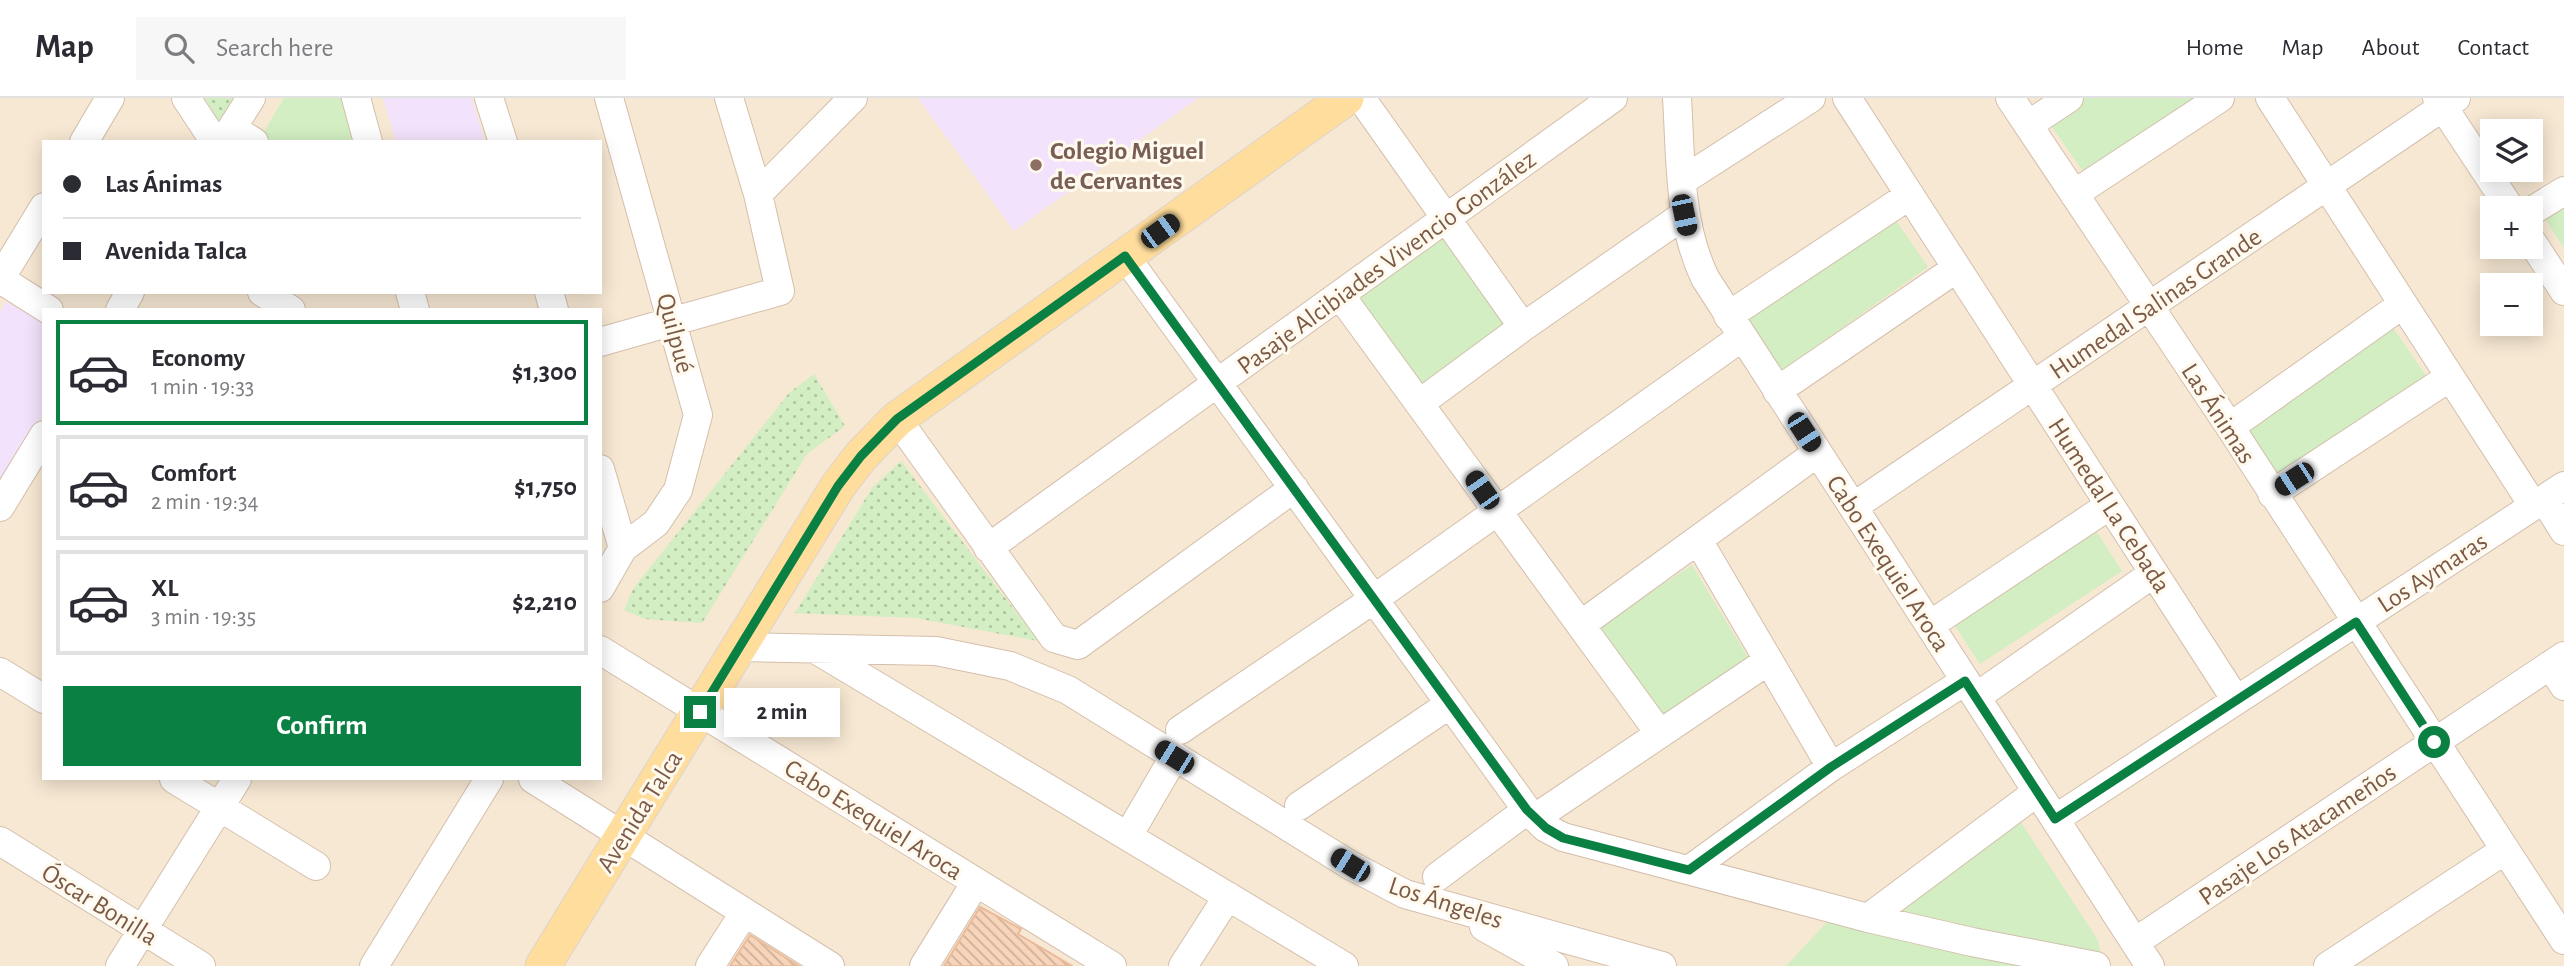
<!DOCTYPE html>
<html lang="en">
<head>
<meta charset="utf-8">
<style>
	body { margin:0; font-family:"Alegreya Sans",sans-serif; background:#f7f7f7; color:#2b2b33; height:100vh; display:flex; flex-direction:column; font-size:26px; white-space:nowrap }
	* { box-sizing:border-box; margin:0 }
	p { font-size:23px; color:#7c7c81 }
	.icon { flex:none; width:38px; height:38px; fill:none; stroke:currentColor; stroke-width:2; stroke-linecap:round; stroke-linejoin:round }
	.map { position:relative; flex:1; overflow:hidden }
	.side { position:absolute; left:42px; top:210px; width:560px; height:472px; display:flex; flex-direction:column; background:#fff; border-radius:0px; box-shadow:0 4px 18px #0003 }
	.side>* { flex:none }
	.guide { position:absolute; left:42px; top:42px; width:560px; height:154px; border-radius:0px; box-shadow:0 4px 18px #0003; display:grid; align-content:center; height:154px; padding:0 21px; background:#fff }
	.fabs { position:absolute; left:2480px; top:21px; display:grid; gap:14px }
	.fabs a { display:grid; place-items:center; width:63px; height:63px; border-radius:0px; background:#fff; box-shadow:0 4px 18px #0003; font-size:35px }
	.end { position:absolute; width:32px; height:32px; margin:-16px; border:9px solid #0b8043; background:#fff; box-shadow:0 0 0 4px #fff }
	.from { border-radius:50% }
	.bubble { position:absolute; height:49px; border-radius:0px; background:#fff; box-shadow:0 4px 18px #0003; font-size:23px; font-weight:600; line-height:49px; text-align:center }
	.car { position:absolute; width:21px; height:42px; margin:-21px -10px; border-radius:9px; box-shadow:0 0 5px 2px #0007; background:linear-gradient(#222 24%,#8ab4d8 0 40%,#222 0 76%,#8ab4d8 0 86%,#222 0) }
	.guide b { display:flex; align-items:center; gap:24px; height:66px; font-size:26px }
	.guide b+b { border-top:2px solid #e1e1e2 }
	.guide i { width:18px; height:18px; background:#2b2b33 }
	ul { padding:12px 0 0; list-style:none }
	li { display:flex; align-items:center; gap:21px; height:105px; margin:0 14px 10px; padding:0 7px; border:4px solid #e1e1e2; border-radius:0px }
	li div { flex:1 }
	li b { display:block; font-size:26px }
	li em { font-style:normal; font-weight:600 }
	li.on { border-color:#0b8043 }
	li>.icon { width:63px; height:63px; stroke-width:1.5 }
	.cta { display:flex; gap:14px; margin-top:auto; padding:14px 21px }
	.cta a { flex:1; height:80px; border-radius:0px; background:#0b8043; color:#fff; font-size:28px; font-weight:600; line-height:80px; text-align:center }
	header { display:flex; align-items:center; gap:42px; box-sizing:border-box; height:98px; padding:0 35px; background:#fff; border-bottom:2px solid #e1e1e2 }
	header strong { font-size:33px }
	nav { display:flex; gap:38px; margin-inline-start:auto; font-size:24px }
	.search { width:490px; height:63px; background:#f7f7f7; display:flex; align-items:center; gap:18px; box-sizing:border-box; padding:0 24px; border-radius:0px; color:#7c7c81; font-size:26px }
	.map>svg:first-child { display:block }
	.residential { fill:#f7e8d3; fill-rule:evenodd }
	.education { fill:#f3e2fb }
	.grass { fill:url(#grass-dots) }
	.green { fill:#d2eec2 }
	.building { fill:url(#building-back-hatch); stroke:#ebba99; stroke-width:2 }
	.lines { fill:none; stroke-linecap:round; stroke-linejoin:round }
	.minor-casing { stroke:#d4bfac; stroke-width:30 }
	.major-casing { stroke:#ddd4cf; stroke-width:37 }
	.minor { stroke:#fff; stroke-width:28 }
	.major { stroke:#ffdd9c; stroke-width:35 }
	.route { stroke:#0b8043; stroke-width:9 }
	.education-dot { fill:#8d6e63; stroke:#fff9ee; stroke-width:2.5 }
	.labels { text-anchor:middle; stroke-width:6; stroke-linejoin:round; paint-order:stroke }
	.education-label { font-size:26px; font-weight:bold; fill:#785e54; stroke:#fff9ee; text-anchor:start }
	.street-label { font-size:26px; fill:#7b5b47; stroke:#fff9ee }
</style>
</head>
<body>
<header>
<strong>Map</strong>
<div class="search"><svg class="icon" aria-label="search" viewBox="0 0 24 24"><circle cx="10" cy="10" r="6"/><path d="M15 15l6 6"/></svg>Search here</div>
<nav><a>Home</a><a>Map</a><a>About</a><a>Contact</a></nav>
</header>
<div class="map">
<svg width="2564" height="868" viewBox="0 0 2564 868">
	<defs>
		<pattern id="grass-dots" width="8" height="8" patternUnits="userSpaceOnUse" patternTransform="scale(1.75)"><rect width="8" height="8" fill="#d2eec2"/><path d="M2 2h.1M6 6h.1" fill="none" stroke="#afc49f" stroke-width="1.8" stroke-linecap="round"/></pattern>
		<pattern id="building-back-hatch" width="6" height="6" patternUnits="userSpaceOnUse" patternTransform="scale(1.75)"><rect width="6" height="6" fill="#f7d4ba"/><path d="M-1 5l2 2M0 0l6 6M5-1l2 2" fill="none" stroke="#cdaf99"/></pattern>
	</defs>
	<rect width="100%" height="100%" fill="#fef5e5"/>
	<path class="residential" d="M0 0H2564V868H0ZM2492 33H2530V72H2492ZM44 44H600V194H44ZM2492 110H2530V149H2492ZM2492 187H2530V226H2492ZM44 212H600V681H44Z"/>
	<path class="education" d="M383 0H472L485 44H396Z
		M918 0H1198L1014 133Z
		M6 203 44 226V315L0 387V214Z"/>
	<path class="grass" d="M205 0H242L227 23H218Z
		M814 276 845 328 807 356 702 525 645 521 624 512 633 491 789 295Z
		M901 363 1038 543 916 520 795 515 872 390Z"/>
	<path class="green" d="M284 0H349L360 44H274L262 37Z
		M2085 0H2194L2085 76 2049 25Z
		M2564 109V150L2545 121Z
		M1893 118 1928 169 1781 273 1745 221Z
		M1447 136 1511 228 1421 292 1357 200Z
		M2391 227 2427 279 2279 382 2243 331Z
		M2095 431 2122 473 1980 566 1953 525Z
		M1692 467 1749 561 1663 618 1600 528Z
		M2018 720 2098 842 2101 856 1888 814Z
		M1827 824 2019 868H1786Z"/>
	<path class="building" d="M980 809 1021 831 1018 836 1072 868H944Z
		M750 837 799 868H730Z"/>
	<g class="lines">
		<g class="minor-casing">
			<path id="minor" d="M186 0 215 44
				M356 0 368 44
				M489 0 503 44
				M609 0 698 317 678 392 656 425 623 450
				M1361 0 1523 229
				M1677 0C1681 62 1678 123 1705 180L2150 868
				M1847 0 2236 602
				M2010 0 2230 329 2564 842
				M2270 0 2533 407
				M2437 0 2510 110
				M2028 27 2069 0
				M232 30 254 44
				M84 44 110 0
				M223 44 251 0
				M1682 83 1811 0
				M758 96 853 0
				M2074 96 2220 0
				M2530 114 2564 93
				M2530 141 2564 193
				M1125 158 1527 712 1546 730 1563 739 1868 820 1972 844 2096 868
				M0 181 44 109
				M0 181 49 212
				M262 194 291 212
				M410 194 415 212
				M549 194 554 212
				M1340 197 1660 636
				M120 212 130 194
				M1728 218 1910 97
				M600 244 780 193 758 96 729 0
				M1777 293 1957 170
				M1420 305 1523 229 1684 117
				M897 321 1054 540 1078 547 1294 390
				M2230 329 2403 206
				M600 371 623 450 600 490
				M2272 396 2450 279
				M2544 401 2564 433
				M0 409 44 337
				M1853 409 2456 0
				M1698 442 1831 669
				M988 450 1613 0
				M1582 526 1817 355
				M1930 527 2110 407
				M740 549 936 553 1010 568 1068 592 1350 767 1405 796 1662 868
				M815 551 1344 868
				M600 552 1112 868
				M2550 567 2564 588
				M0 574 44 601
				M1976 599 2154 475
				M1180 632 1374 501 1742 239
				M174 681 316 768
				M533 681 830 868
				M1299 708 1450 606
				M1535 720 1768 563
				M2055 721 2564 388
				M1128 738 1174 659
				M0 743 201 868
				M1689 772 1831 669 1965 583
				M1437 779 1527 712
				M1868 820 2037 694
				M1484 829 1554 868
				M2135 844 2564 558
				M120 868 237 681
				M374 868 489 681
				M710 868 744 815
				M924 868 976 784
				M1183 868 1228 798
				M2328 868 2505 752"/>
		</g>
		<g class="major-casing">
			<path id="major" d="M543 868 838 388 861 358 897 321 1346 0"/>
		</g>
		<use href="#minor" class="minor"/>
		<use href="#major" class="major"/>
	</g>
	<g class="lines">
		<path class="route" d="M700 614 838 388 861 358 897 321 1125 158 1527 712 1546 730 1563 740 1689 772 1831 669 1965 583 2055 721 2356 524 2434 644"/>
	</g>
	<circle class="education-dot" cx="1036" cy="67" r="7"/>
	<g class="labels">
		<g class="education-label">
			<text x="1050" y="61">Colegio Miguel<tspan x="1050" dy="30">de Cervantes</tspan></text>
		</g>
		<g class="street-label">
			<text transform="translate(1386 164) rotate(-36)" y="9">Pasaje Alcibiades Vivencio González</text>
			<text transform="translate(2155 205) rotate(-34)" y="9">Humedal Salinas Grande</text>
			<text transform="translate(676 235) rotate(75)" y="9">Quilpué</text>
			<text transform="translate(2219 315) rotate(57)" y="9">Las Ánimas</text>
			<text transform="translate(2110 407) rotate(57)" y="9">Humedal La Cebada</text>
			<text transform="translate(1889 465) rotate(57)" y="9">Cabo Exequiel Aroca</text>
			<text transform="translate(2432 474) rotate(-33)" y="9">Los Aymaras</text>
			<text transform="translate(639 713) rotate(-58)" y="9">Avenida Talca</text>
			<text transform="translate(874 721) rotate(32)" y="9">Cabo Exequiel Aroca</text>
			<text transform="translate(2297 736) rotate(-34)" y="9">Pasaje Los Atacameños</text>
			<text transform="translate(1446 804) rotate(18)" y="9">Los Ángeles</text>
			<text transform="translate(100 806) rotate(32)" y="9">Óscar Bonilla</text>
		</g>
	</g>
</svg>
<div class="fabs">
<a><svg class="icon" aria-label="layers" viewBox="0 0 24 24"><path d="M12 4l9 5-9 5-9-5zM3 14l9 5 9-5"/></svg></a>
<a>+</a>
<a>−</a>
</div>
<i class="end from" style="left:2434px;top:644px"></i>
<i class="end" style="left:700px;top:614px"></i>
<div class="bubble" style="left:724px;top:590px;width:116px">2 min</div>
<i class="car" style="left:1684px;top:117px;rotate:168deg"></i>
<i class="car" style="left:1160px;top:133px;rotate:54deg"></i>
<i class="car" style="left:1804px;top:334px;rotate:147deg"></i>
<i class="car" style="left:2294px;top:381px;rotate:237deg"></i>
<i class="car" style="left:1482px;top:392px;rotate:325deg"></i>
<i class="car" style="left:1174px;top:659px;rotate:302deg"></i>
<i class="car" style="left:1350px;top:767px;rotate:302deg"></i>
<div class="guide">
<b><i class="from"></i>Las Ánimas</b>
<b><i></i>Avenida Talca</b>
</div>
<section class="side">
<ul>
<li class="on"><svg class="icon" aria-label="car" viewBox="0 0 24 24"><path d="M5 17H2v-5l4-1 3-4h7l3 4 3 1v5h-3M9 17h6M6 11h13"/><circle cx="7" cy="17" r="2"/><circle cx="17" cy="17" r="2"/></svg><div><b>Economy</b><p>1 min · 19:33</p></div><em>$1,300</em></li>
<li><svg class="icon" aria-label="car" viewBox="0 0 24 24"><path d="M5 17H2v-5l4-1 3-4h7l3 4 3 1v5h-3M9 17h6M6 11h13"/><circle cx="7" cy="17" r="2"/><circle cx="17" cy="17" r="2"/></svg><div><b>Comfort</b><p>2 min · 19:34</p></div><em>$1,750</em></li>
<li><svg class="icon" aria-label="car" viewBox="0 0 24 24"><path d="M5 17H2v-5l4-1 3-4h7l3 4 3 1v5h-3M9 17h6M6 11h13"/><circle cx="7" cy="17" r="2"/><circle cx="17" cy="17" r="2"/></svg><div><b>XL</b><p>3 min · 19:35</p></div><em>$2,210</em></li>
</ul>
<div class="cta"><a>Confirm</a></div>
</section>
</div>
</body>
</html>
